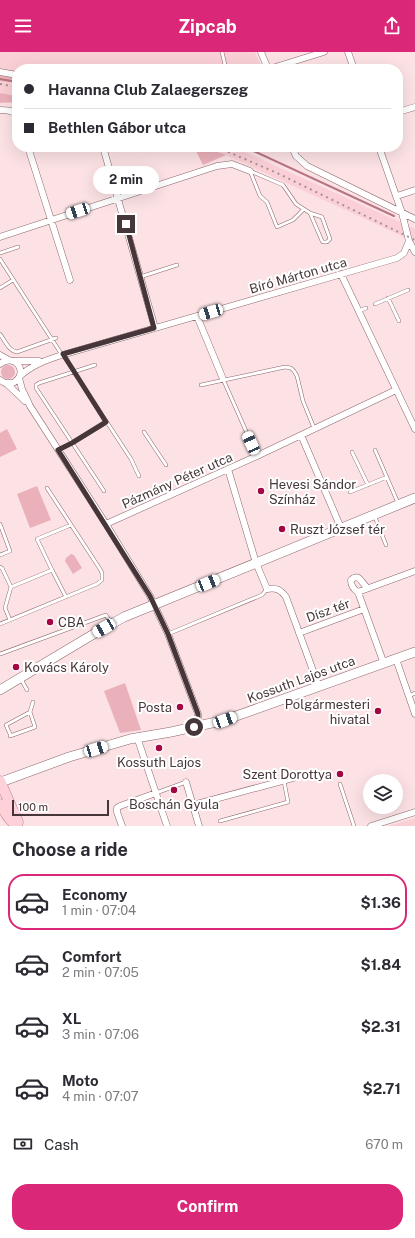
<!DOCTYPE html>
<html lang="en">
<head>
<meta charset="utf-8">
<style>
	body { margin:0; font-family:"Public Sans",sans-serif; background:#f7f7f7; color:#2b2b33; height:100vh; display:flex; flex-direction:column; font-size:15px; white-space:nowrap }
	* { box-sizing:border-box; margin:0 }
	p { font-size:13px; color:#7c7c81 }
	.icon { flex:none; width:22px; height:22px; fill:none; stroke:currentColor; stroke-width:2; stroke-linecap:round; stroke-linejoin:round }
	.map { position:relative; height:774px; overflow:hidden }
	.drawer { display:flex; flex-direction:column; background:#fff; flex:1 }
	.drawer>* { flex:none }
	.hud { position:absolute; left:12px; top:12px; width:391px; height:88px; border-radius:16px; box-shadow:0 4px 16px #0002; display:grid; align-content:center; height:88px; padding:0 12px; background:#fff }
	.buttons { position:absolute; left:363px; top:722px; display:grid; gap:8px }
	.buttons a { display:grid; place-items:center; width:40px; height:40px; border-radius:50%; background:#fff; box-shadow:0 4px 16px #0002; font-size:20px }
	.scale { position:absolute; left:12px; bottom:10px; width:97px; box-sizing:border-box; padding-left:4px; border:2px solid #473639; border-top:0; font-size:11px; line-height:14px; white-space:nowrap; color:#473639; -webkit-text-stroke:3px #fff; paint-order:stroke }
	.end { position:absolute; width:18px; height:18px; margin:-9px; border:5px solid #473639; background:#fff; box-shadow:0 0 0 2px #fff }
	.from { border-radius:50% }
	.bubble { position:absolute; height:28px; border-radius:14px; background:#fff; box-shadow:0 4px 16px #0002; font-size:13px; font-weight:700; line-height:28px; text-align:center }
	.car { position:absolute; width:12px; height:24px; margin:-12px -6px; border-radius:5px; box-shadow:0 0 3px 1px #0007; background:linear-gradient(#fff 24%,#345 0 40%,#fff 0 76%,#345 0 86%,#fff 0) }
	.hud b { display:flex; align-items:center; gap:14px; height:38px; font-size:15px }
	.hud b+b { border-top:1px solid #e1e1e2 }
	.hud i { width:10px; height:10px; background:#2b2b33 }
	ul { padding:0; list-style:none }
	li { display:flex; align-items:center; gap:12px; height:56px; margin:0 8px 6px; padding:0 4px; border:2px solid transparent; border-radius:16px }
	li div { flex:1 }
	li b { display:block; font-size:15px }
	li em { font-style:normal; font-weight:700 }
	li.current { border-color:#db2777 }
	li>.icon { width:36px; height:36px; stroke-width:1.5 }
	h2 { padding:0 12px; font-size:18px; line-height:48px }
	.pay { display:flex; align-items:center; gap:10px; height:44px; padding:0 12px; font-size:15px }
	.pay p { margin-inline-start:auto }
	.button { display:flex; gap:8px; margin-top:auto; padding:8px 12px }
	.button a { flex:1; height:46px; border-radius:16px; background:#db2777; color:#fff; font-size:16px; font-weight:700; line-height:46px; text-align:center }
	header { display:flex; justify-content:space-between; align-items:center; height:52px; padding:0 12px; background:#db2777; color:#fff; font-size:18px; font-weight:700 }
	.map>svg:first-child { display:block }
	.built { fill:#fad0d6 }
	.green { fill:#ebb1ba }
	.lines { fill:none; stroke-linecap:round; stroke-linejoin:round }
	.stream { stroke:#b77580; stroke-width:2 }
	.lane-casing { stroke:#8c666c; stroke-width:4 }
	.street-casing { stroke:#8c666c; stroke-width:7 }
	.secondary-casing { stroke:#8c666c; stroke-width:10 }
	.primary-casing { stroke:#bd858e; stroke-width:11 }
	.lane { stroke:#fff; stroke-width:3 }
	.street { stroke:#fff; stroke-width:6 }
	.secondary { stroke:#fff; stroke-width:9 }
	.primary { stroke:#fed0d7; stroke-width:10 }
	.rail { stroke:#a79194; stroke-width:2; stroke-dasharray:2 4; stroke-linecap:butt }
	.route { stroke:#473639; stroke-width:5 }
	.poi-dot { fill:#a20743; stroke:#fff; stroke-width:1.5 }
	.labels { text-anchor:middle; stroke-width:4; stroke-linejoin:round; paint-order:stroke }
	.street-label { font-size:13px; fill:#473639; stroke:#fff }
	.poi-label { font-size:13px; fill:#473639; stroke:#fff; text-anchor:start }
</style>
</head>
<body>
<header><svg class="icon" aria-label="menu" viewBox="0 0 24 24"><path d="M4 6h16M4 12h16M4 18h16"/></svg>Zipcab<svg class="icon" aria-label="share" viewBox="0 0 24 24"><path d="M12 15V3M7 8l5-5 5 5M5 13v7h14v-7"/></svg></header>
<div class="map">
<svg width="415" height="774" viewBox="0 0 415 774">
	<rect width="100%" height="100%" fill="#fce2e5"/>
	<path class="built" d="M0 0H255L262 16 17 17V20L0 17Z
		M0 29 17 31V44L0 41Z
		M205 95H234L391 166 415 177V190L226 103Z
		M415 766V774H389Z"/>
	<path class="green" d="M0 17 17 20V31L0 29Z
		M0 41 17 44V50L0 51Z
		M190 95H205L226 103 203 113 195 97Z
		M1 320a7 7 0 1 1 14 0a7 7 0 1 1-14 0Z
		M7 377 17 397 0 405V381Z
		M37 434 51 468 30 476 17 442Z
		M71 502 74 503 82 516 73 522 65 509 66 506Z
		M125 631 141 678 120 681 104 639Z"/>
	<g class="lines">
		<path class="stream" d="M0 27 17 30
			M245 95 394 164"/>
		<g class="lane-casing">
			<path id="lane" d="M222 0 226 17
				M250 119 283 133 296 152 310 161 322 165 330 187 327 190H323L322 189 310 161
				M250 119 260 144 267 150 277 175 293 168 304 157
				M0 201 18 195
				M0 207 62 303
				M140 225 177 213
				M0 236 13 228
				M388 246 399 269
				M375 252 408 238
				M359 259 366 256
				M0 282C5 289 9 299 17 300L56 286
				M63 303 131 407 139 424
				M95 313 39 331 36 333V336L104 439
				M223 327 257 404
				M201 333 285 315 291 316 294 319 297 324 303 349 314 376
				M144 380 166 413
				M58 398 72 391 107 370
				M375 398 398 451
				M352 400 368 433
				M350 440 387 425
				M375 465 386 493
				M0 472 10 499 0 503
				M0 515 2 516 11 535 5 556 10 568
				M11 535 52 518
				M66 545 52 518 37 487 71 473
				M0 572 97 532 102 528V521L100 517 47 436
				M168 582 262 543 267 537
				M0 602 106 563 111 571
				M21 627 27 638
				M409 644 415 641
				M10 682 6 673 30 660 33 650
				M10 684 35 675 30 660
				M340 732 354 774
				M156 741 186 730
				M220 769 288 750 284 729"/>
		</g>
		<g class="street-casing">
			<path id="street" d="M261 0 268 17
				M348 0 354 17
				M269 17 324 0
				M0 20 17 23
				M0 58C6 58 13 58 17 63
				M398 60 415 55
				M28 95 70 228
				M103 95 155 276
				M260 95 267 96 281 95
				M292 95 296 104 307 114 415 167
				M379 95 402 161 409 189 415 200
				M397 144 415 138
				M0 185 217 114 232 112 250 119
				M341 222 415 377
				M197 264 223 327
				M0 303 9 308
				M14 309H39
				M0 312C15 300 30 321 13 331H5L0 328
				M20 324C32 313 46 308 62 303L397 206 404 201 409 189
				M19 326 22 337 30 354 106 472 150 544 168 582 198 662V667L194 675
				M7 332 25 349
				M301 383 341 476
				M228 417 256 511 267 537C276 535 281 538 286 545L319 635
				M106 472 257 404 396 338
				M368 536C361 532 360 520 351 528 351 534 353 537 358 540L415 519
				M358 540 384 612
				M299 581 364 557
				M396 607 415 662
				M137 685 167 774
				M186 730 199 774
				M193 753 293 726
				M122 774 117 760V756L120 754 156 741
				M371 774 415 760"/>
		</g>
		<g class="secondary-casing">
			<path id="secondary" d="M0 638 97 580 124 565 415 446
				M1 730 69 705 130 687 171 680 225 668 415 600"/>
		</g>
		<g class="primary-casing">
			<path id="primary" d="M0 729 18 770 17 774
				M0 752 8 765 16 774"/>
		</g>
		<use href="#lane" class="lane"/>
		<use href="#street" class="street"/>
		<use href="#secondary" class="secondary"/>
		<use href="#primary" class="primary"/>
		<path class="rail" d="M0 32 17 35
			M217 95 277 121 415 188"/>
	</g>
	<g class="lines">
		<path class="route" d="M126 172 154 276 63 302 106 370 72 391 58 398 150 544 168 582 198 662V667L194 675"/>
	</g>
	<g class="poi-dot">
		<circle cx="261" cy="439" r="4"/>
		<circle cx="282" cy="477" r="4"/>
		<circle cx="50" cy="570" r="4"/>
		<circle cx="16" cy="615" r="4"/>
		<circle cx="180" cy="655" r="4"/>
		<circle cx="378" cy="659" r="4"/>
		<circle cx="159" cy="696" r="4"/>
		<circle cx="340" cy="722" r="4"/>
		<circle cx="174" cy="738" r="4"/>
	</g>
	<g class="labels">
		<g class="street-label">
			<text transform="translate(298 223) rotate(-16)" y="5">Bíró Márton utca</text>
			<text transform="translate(177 428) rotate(-24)" y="5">Pázmány Péter utca</text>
			<text transform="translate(328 558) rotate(-20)" y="5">Dísz tér</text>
			<text transform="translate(301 627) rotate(-20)" y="5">Kossuth Lajos utca</text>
		</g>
		<g class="poi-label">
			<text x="269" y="437">Hevesi Sándor<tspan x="269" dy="15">Színház</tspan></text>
			<text x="290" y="482">Ruszt József tér</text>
			<text x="58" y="575">CBA</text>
			<text x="24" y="620">Kovács Károly</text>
			<text x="370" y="657" text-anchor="end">Polgármesteri<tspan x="370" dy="15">hivatal</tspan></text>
			<text x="172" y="660" text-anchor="end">Posta</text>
			<text x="159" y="715" text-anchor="middle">Kossuth Lajos</text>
			<text x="332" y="727" text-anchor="end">Szent Dorottya</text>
			<text x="174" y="757" text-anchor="middle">Boschán Gyula</text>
		</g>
	</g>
</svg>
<div class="buttons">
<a><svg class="icon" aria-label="layers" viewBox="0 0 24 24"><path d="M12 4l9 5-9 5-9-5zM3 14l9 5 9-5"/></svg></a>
</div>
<div class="scale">100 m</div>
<i class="end from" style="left:194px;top:675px"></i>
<i class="end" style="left:126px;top:172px"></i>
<div class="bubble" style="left:93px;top:114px;width:66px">2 min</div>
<i class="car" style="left:78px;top:159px;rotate:252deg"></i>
<i class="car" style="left:211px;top:260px;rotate:253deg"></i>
<i class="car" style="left:251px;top:391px;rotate:336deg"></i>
<i class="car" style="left:208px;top:531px;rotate:68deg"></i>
<i class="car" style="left:104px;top:576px;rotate:240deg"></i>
<i class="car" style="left:225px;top:668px;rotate:70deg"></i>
<i class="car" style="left:96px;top:697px;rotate:73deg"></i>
<div class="hud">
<b><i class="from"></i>Havanna Club Zalaegerszeg</b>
<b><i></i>Bethlen Gábor utca</b>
</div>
</div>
<section class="drawer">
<h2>Choose a ride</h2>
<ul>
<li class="current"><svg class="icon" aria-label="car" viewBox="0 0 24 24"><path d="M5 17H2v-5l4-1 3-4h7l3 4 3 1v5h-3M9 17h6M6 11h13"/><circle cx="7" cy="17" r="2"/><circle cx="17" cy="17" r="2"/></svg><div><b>Economy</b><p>1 min · 07:04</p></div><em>$1.36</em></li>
<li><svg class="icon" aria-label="car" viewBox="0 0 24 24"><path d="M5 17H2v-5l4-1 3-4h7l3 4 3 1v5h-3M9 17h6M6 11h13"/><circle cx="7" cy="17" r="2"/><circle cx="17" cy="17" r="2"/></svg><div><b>Comfort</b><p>2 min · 07:05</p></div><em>$1.84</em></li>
<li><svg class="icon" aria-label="car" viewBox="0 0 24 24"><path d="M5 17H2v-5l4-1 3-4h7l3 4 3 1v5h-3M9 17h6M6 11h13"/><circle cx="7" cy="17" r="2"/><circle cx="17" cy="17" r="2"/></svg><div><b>XL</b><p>3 min · 07:06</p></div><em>$2.31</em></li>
<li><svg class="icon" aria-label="car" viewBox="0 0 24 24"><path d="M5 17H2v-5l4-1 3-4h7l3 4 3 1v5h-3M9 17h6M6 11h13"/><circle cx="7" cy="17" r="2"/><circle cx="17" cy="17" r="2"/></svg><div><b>Moto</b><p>4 min · 07:07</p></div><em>$2.71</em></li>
</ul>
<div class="pay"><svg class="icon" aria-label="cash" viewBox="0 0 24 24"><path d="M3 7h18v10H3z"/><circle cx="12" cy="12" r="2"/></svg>Cash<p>670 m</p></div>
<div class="button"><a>Confirm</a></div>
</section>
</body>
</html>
